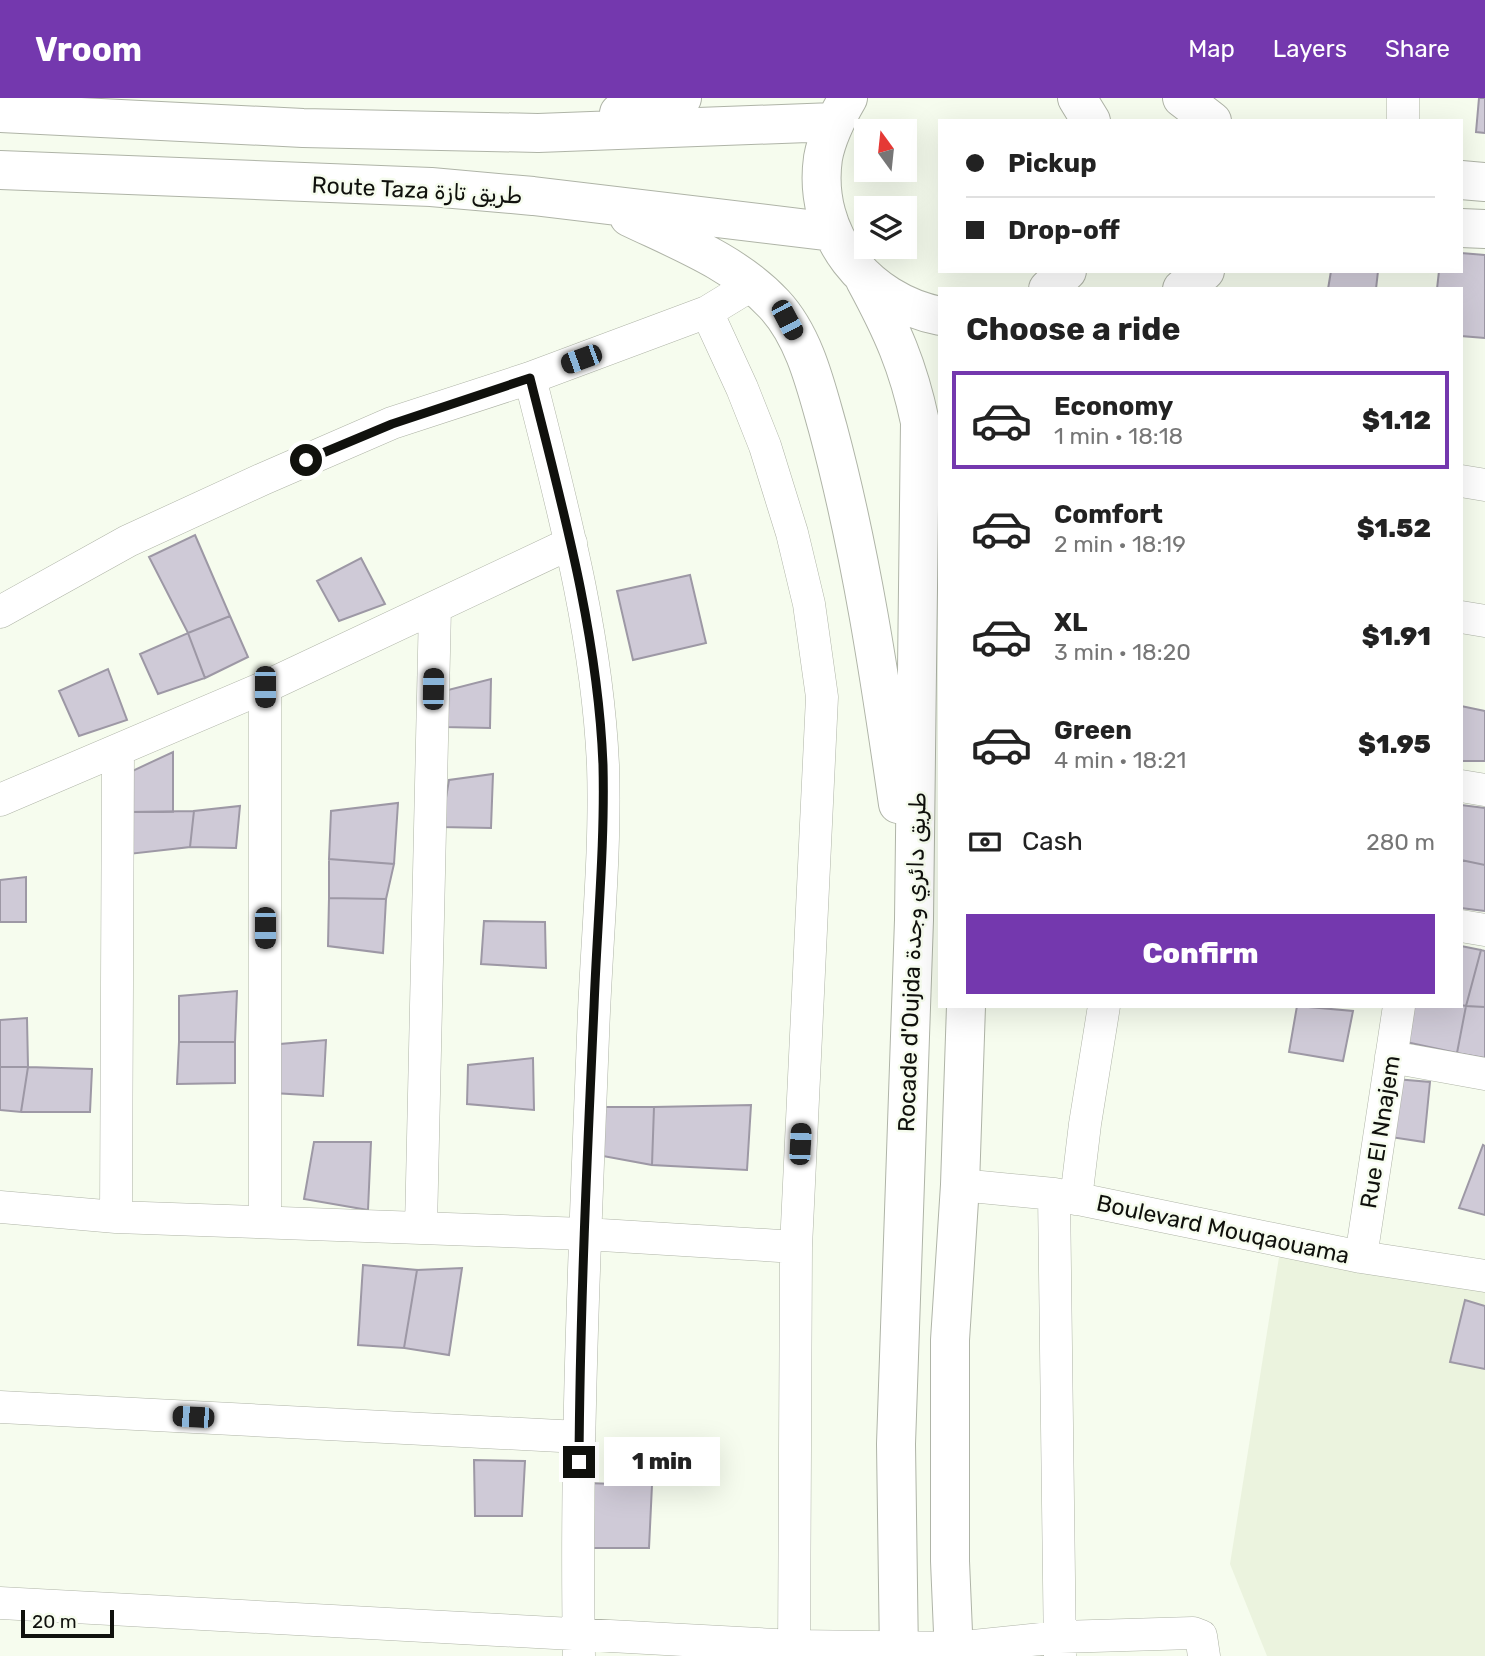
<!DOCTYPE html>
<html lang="en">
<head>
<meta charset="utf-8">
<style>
	body { margin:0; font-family:Rubik,"Noto Naskh Arabic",sans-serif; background:#f2f2f2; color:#222; height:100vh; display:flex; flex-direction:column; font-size:26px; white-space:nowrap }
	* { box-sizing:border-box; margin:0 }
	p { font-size:23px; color:#767676 }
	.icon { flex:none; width:38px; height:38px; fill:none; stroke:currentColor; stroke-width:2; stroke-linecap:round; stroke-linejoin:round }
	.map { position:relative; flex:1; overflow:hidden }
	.details { position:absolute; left:938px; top:189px; width:525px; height:721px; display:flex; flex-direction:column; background:#fff; border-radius:0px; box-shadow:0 7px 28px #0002 }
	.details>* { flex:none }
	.top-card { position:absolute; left:938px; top:21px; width:525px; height:154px; border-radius:0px; box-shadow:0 7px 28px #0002; display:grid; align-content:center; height:154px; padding:0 28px; background:#fff }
	.needle { width:46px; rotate:345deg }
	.tools { position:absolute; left:854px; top:21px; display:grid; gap:14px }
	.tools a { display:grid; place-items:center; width:63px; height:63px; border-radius:0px; background:#fff; box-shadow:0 7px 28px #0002; font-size:35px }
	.scale { position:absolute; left:21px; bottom:18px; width:93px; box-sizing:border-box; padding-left:7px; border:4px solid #10110d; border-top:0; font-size:19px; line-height:24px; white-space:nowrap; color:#10110d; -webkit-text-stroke:5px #f6fcee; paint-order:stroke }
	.end { position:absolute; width:32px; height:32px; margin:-16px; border:9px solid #10110d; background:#fff; box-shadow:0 0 0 4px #fff }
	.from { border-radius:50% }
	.bubble { position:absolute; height:49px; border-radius:0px; background:#fff; box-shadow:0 7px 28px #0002; font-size:23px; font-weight:800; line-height:49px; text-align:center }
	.car { position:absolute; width:21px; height:42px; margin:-21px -10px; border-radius:9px; box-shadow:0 0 5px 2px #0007; background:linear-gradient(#222 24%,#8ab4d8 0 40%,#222 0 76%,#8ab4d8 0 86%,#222 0) }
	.top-card b { display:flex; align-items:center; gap:24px; height:66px; font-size:26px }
	.top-card b+b { border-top:2px solid #e0e0e0 }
	.top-card i { width:18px; height:18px; background:#222 }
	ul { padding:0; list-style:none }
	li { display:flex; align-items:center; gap:21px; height:98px; margin:0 14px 10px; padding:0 14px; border:4px solid transparent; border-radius:0px }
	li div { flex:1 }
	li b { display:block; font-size:26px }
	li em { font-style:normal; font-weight:800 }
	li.on { border-color:#7438ae }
	li>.icon { width:63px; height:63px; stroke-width:1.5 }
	h2 { padding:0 28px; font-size:32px; line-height:84px }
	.pay { display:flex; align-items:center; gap:18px; height:77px; padding:0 28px; font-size:26px }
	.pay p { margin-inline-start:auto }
	.button { display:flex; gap:14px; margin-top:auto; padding:14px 28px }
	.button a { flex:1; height:80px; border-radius:0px; background:#7438ae; color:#fff; font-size:28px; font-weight:800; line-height:80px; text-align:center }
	header { display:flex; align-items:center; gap:42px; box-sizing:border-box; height:98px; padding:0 35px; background:#7438ae; color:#fff }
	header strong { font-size:33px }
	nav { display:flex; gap:38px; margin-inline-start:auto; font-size:24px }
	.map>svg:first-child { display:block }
	.built { fill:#ebf3de }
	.building { fill:#cfcad7; stroke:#9d98a5; stroke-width:2 }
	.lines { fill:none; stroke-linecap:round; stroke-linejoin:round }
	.minor-casing { stroke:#afb4a7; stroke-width:33 }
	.primary-casing { stroke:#afb4a7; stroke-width:40 }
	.trunk-casing { stroke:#afb4a7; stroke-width:40 }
	.minor { stroke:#fff; stroke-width:32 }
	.primary { stroke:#fff; stroke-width:38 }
	.trunk { stroke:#fff; stroke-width:38 }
	.route { stroke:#10110d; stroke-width:9 }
	.labels { text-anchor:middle; stroke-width:5; stroke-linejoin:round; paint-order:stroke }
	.street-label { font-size:23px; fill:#10110d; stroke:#f6fcee }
</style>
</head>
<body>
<header>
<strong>Vroom</strong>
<nav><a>Map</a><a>Layers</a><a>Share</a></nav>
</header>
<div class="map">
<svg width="1485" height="1558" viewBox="0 0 1485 1558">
	<rect width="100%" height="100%" fill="#f6fcee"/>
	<path class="built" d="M1280 1153 1485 1184V1558H1267L1230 1466Z"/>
	<path class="building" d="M1479 0H1485V35L1476 34Z
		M1461 155 1485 157V240L1461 238V191H1437L1439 173H1461Z
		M1331 173H1378L1376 191H1328Z
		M195 437 230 518 188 535 149 459Z
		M361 460 385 506 339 523 317 483Z
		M690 477 706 545 633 562 617 493Z
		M230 518 248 559 205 580 188 535Z
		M188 535 205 580 158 596 140 556Z
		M108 571 127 622 79 638 59 593Z
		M491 581 490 630 444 629 448 592Z
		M1461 608 1485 613V663H1461Z
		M173 654V714H130L128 675Z
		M493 676 491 730 441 729 449 682Z
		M398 705 394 766 329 761 331 713Z
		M1461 707 1485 710V767L1461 762Z
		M240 708 236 750 190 749 194 713Z
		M194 713 190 749 129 756 130 714Z
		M329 761 394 766 386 801 329 800Z
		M1461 762 1485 767V813L1461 810Z
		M26 779V824H0V782Z
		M329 800 386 801 383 855 328 848Z
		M484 823 545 824 546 870 481 866Z
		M1461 848 1481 852 1466 908 1461 907Z
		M1481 852 1485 853V909L1466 908Z
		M237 893 235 944H179V898Z
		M1461 907 1466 908 1457 955 1406 944 1413 908Z
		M1297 908 1353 913 1343 963 1289 954Z
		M1466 908 1485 909V960L1457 955Z
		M27 920 28 969H0V922Z
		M326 942 323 998 273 995 280 946Z
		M179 944H235V985L177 986Z
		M533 960 534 1012 467 1006 468 967Z
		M0 969H28L21 1014 0 1012Z
		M28 969 92 971 90 1014H21Z
		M1395 981 1430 984 1424 1044 1384 1038Z
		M751 1007 747 1072 652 1067 654 1009Z
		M601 1009H654L652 1067 592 1056Z
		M314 1044H371L368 1112 304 1101Z
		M1483 1047 1485 1048V1117L1459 1110Z
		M363 1167 417 1172 404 1250 358 1247Z
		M462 1170 449 1257 404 1250 417 1172Z
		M1465 1202 1485 1208V1271L1450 1264Z
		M474 1362 525 1363 522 1418H475Z
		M584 1385 652 1387 649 1450H585Z"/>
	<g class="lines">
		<g class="minor-casing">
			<path id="minor" d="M1403 0V23
				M707 214 742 290 765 348 792 435 809 506 822 599 796 1149 794 1558
				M530 280C562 407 597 535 603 667 606 757 596 848 593 938 585 1144 575 1351 579 1558
				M1461 383 1485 387
				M0 514 128 443 263 381 392 325 530 280 707 214 753 186
				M1461 519 1485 523
				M265 589V1123
				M1461 688 1485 692
				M0 702 265 589 571 445
				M1461 828 1485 832
				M1391 959 1485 976
				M960 1087 1054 1096 1361 1159 1485 1178
				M1054 1096 1060 1558
				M1076 1101 1085 1026 1104 908
				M0 1109 116 1119 585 1136 796 1149
				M116 1119 118 652
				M421 1129 435 510
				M1361 1159 1399 908
				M0 1309 579 1339
				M0 1505 794 1548 954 1550 1060 1539 1193 1535 1201 1538 1204 1558"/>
		</g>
		<g class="primary-casing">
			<path id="primary" d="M1461 82 1485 84
				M1461 130 1485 131"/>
		</g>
		<g class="trunk-casing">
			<path id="trunk" d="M848 0C837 19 827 38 823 60 812 137 866 203 940 218
				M1077 0 1091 23
				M1182 0 1212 23
				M0 15 303 30 538 35 834 24
				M619 15 682 0
				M0 72 431 89 533 98 833 134
				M629 119C679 143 736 165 774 206 805 239 816 289 828 331 861 454 880 580 898 706
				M865 182C892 232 908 267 920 324L914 822 896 1346 899 1558
				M1048 191 1067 173
				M1182 191 1205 173
				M954 1558 950 1463V1242L960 1087 966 908"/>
		</g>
		<use href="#minor" class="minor"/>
		<use href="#primary" class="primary"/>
		<use href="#trunk" class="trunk"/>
	</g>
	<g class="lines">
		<path class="route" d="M306 362 392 326 530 280C562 407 598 536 603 667 605 748 597 828 594 909 587 1060 580 1212 579 1364"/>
	</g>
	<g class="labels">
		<g class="street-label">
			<text transform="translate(417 92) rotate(3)" y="8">Route Taza طريق تازة</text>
			<text transform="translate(912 864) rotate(-88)" y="8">Rocade d'Oujda طريق دائري وجدة</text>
			<text transform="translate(1380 1034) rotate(-81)" y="8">Rue El Nnajem</text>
			<text transform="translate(1223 1131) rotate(12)" y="8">Boulevard Mouqaouama</text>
		</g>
	</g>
</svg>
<div class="tools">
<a><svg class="needle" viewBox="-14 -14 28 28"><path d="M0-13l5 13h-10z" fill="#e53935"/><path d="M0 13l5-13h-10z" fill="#767676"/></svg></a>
<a><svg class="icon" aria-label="layers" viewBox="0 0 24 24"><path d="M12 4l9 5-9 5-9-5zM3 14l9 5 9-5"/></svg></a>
</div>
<div class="scale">20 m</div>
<i class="end from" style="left:306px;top:362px"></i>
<i class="end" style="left:579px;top:1364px"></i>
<div class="bubble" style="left:604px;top:1339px;width:116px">1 min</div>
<i class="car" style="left:787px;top:222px;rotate:152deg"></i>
<i class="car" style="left:581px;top:261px;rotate:250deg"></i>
<i class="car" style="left:265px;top:589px;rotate:180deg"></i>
<i class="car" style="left:433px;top:591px;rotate:1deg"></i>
<i class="car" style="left:265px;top:830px;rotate:180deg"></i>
<i class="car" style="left:800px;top:1046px;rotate:3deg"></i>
<i class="car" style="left:193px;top:1319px;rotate:273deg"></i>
<div class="top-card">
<b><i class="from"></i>Pickup</b>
<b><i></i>Drop-off</b>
</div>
<section class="details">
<h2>Choose a ride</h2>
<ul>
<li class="on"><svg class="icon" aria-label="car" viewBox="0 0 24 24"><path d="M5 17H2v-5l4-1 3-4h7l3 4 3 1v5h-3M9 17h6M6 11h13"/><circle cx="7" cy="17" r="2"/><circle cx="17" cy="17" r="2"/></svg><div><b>Economy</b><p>1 min · 18:18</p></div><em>$1.12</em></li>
<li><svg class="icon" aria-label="car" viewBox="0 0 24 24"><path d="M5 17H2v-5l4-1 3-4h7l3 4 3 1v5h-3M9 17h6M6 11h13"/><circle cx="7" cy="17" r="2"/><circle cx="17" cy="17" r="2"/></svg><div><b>Comfort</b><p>2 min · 18:19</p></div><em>$1.52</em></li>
<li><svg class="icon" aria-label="car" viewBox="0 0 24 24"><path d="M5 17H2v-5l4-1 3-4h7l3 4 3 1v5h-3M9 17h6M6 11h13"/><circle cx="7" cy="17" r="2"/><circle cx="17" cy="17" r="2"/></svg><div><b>XL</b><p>3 min · 18:20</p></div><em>$1.91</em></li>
<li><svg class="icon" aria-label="car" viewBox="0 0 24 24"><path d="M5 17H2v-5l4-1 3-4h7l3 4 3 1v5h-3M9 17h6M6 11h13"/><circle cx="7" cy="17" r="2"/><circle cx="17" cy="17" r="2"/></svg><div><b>Green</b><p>4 min · 18:21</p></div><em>$1.95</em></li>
</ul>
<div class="pay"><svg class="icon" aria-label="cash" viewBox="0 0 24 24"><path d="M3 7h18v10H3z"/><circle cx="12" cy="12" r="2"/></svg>Cash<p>280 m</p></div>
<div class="button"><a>Confirm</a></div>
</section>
</div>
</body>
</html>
